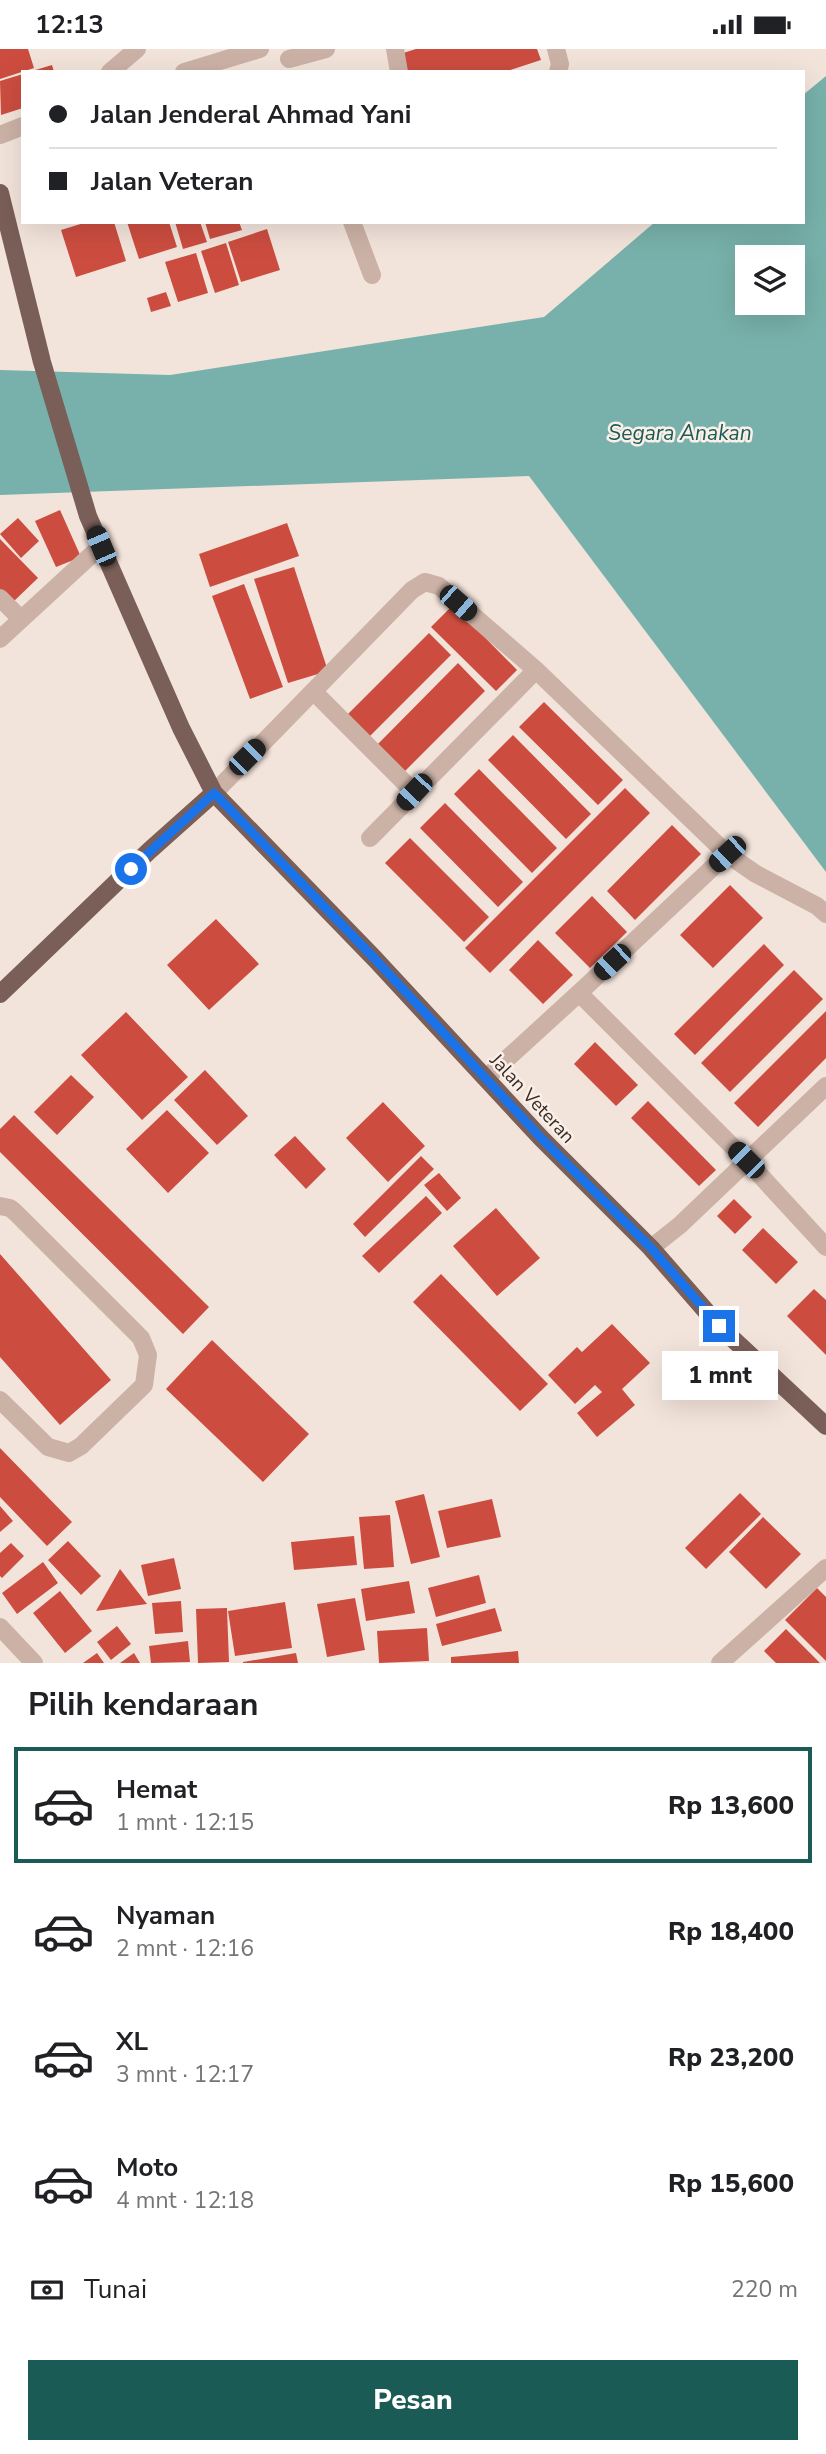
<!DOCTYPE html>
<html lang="id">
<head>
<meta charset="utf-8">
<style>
	body { margin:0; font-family:"Nunito Sans",sans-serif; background:#f6f6f6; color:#202124; height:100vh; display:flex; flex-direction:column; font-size:26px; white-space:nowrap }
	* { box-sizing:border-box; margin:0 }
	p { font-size:23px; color:#757577 }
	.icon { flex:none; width:38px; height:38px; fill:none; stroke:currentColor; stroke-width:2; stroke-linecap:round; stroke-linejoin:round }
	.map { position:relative; height:1614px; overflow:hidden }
	.sheet { display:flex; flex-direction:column; background:#fff; flex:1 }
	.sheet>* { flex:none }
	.hud { position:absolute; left:21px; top:21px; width:784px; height:154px; border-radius:0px; box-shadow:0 7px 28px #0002; display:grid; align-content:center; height:154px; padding:0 28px; background:#fff }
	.tools { position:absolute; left:735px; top:196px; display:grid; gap:14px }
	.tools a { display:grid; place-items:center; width:70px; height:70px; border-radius:0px; background:#fff; box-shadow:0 7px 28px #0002; font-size:35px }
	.end { position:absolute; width:32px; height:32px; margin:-16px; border:9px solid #1a73e8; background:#fff; box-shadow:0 0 0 4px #fff }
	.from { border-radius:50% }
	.bubble { position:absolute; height:49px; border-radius:0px; background:#fff; box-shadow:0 7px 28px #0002; font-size:23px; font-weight:800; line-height:49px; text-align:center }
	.car { position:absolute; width:21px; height:42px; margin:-21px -10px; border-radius:9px; box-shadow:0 0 5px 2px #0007; background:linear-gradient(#222 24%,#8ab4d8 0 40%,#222 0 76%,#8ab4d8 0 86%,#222 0) }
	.hud b { display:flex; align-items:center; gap:24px; height:66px; font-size:26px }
	.hud b+b { border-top:2px solid #e0e0e0 }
	.hud i { width:18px; height:18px; background:#202124 }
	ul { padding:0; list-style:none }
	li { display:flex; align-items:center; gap:21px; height:116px; margin:0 14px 10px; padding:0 14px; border:4px solid transparent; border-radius:0px }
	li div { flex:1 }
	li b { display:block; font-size:26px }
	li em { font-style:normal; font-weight:800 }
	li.current { border-color:#1b5b56 }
	li>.icon { width:63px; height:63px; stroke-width:1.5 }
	h2 { padding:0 28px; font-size:32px; line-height:84px }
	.pay { display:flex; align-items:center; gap:18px; height:77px; padding:0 28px; font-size:26px }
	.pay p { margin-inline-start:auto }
	.action { display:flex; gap:14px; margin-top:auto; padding:14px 28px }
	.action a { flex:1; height:80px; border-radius:0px; background:#1b5b56; color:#fff; font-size:28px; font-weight:800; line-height:80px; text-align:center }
	.status { display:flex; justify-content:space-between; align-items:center; height:49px; padding:0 35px; background:#fff; direction:ltr }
	.status svg { height:19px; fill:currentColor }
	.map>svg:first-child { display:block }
	.water { fill:#78b1ab; fill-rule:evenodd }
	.building { fill:#cc4d40 }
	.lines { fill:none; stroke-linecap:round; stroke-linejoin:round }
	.minor { stroke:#ccb2a6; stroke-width:18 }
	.major { stroke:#7a5e58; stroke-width:18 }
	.route { stroke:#1a73e8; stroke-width:9 }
	.labels { text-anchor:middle; stroke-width:5; stroke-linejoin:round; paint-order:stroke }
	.street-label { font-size:19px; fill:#372a27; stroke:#faefe7 }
	.water-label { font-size:21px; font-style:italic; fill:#1b5b56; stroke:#faefe7 }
</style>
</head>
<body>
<div class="status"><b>12:13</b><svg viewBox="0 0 49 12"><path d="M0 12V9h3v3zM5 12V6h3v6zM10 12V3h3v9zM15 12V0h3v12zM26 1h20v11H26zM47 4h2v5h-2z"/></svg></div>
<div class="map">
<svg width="826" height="1614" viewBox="0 0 826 1614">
	<rect width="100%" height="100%" fill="#f3e4db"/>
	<path class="water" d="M826 27V823L529 427 0 446V321L170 326 544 268 655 173H803V46ZM747 208H793V254H747Z"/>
	<path class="building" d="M0 0H28L34 19 0 30Z
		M416 0H537L541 11 504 23H405L400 5Z
		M52 16 54 23H32V22Z
		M23 25V59L1 66 0 32Z
		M87 173H114L126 212 76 228 61 181Z
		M127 173H169L177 198 139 210Z
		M175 173H200L207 193 183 200Z
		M205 173H239L242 181 210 190Z
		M267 180 280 221 241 233 228 193Z
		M226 194 239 236 215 244 201 202Z
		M196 204 208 244 178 253 165 213Z
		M166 243 171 257 151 263 147 249Z
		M60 461 81 508 56 518 35 472Z
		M18 469 39 492 21 509 0 485Z
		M287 474 299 507 210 538 199 505Z
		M0 490 38 529 13 553 0 540Z
		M294 518 328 622 288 634 254 530Z
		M244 535 283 638 250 650 212 547Z
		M453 556 517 621 496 642 431 578Z
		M429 584 451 606 369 688 347 666Z
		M458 614 485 642 403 724 376 697Z
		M544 653 623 731 598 756 519 678Z
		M513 686 591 765 566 790 488 711Z
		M479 720 557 799 532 824 454 745Z
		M625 739 650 764 490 924 465 899Z
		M445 754 523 833 498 858 420 779Z
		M672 776 701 805 635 871 607 842Z
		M410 789 489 868 464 893 385 814Z
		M730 836 763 869 713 919 680 886Z
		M592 847 627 883 590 919 555 884Z
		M216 870 259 915 209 961 167 916Z
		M538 891 573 926 543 955 509 921Z
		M764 895 784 916 695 1006 674 985Z
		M794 921 823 950 730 1043 701 1014Z
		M826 962V1009L758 1078 734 1054Z
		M126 963 188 1028 142 1071 81 1006Z
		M595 993 638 1036 616 1057 574 1015Z
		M205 1021 248 1067 217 1096 174 1051Z
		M71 1026 94 1048 57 1086 34 1063Z
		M648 1052 716 1121 699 1137 631 1069Z
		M383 1053 425 1097 388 1133 346 1089Z
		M167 1061 209 1104 168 1144 126 1100Z
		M14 1066 209 1258 183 1285 0 1103V1080Z
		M295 1087 326 1120 306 1140 274 1106Z
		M421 1107 434 1120 365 1188 353 1175Z
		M439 1124 461 1149 447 1162 424 1136Z
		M426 1147 442 1164 379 1224 362 1207Z
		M734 1150 752 1168 735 1185 717 1167Z
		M496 1159 540 1209 497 1247 453 1197Z
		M763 1179 798 1213 776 1235 742 1201Z
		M0 1205 111 1331 60 1376 0 1308Z
		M441 1225 548 1335 520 1362 413 1253Z
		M814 1240 826 1251V1306L787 1267Z
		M612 1275 650 1314 622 1340 635 1356 597 1388 577 1364 602 1343 595 1336 575 1355 548 1326 577 1298 582 1303Z
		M212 1291 309 1385 263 1433 166 1340Z
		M0 1399 72 1473 47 1497 0 1448Z
		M740 1444 761 1465 706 1520 685 1499Z
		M424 1445 440 1508 411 1515 395 1452Z
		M492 1450 501 1488 447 1499 438 1462Z
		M0 1457 13 1472 0 1483Z
		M390 1466 394 1518 364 1520 359 1468Z
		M763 1468 801 1505 766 1540 729 1503Z
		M354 1487 357 1516 294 1521 291 1493Z
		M68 1492 101 1527 81 1546 48 1511Z
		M11 1494 24 1507 2 1529 0 1527V1504Z
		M174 1509 181 1540 148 1547 141 1516Z
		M43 1513 58 1534 17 1565 2 1544Z
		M120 1520 147 1555 96 1562Z
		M479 1526 486 1554 436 1568 428 1539Z
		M409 1532 415 1564 366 1572 361 1540Z
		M817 1539 826 1548V1612L785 1571Z
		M60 1542 92 1582 65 1604 33 1564Z
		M355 1549 365 1601 327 1608 317 1555Z
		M181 1552 183 1583 155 1585 152 1554Z
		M285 1553 292 1599 235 1607 228 1562Z
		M227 1559 229 1613 198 1614 196 1560Z
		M495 1559 502 1582 442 1597 436 1575Z
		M117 1577 131 1595 111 1611 97 1593Z
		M427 1579 429 1612 379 1614 377 1582Z
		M786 1580 820 1614H776L764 1602Z
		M188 1592 190 1613 151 1614 149 1597Z
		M518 1602 519 1614H451V1608Z
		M97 1604 104 1614H83Z
		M134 1604 140 1614H120Z
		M296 1604 298 1614H243V1613Z"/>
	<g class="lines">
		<path class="minor" d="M395 0 399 23
			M556 0 560 15 558 23
			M289 10 326 0
			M110 23 137 0
			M184 23 260 0
			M0 86 23 77
			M352 173 372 226
			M0 549 21 570
			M0 590 101 497
			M313 642 414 743
			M214 744 412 541 425 533 439 537 536 621 727 805
			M370 789 536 621
			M826 865 817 857 756 825 727 805 579 944 746 1111 826 1198
			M486 1029 579 944
			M0 1157 10 1159 15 1163 141 1289 148 1306 144 1336 81 1397 69 1404 48 1398 0 1351
			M651 1199 680 1176 826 1037
			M0 1578 34 1614
			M720 1614 826 1519"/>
		<path class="major" d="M0 144 42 313 88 467 181 679 214 744 375 910 541 1089 651 1199 719 1277 826 1377
			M0 945 149 802 214 744"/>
	</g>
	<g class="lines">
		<path class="route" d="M131 820 214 744 375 910 541 1089 651 1199 719 1277"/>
	</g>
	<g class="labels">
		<g class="street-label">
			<text transform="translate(533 1049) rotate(47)" y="7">Jalan Veteran</text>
		</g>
		<g class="water-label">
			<text x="680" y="391">Segara Anakan</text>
		</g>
	</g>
</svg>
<div class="tools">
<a><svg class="icon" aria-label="layers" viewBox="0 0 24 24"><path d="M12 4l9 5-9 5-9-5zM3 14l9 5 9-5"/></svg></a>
</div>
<i class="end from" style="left:131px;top:820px"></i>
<i class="end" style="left:719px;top:1277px"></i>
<div class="bubble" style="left:662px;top:1302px;width:116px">1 mnt</div>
<i class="car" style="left:101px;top:497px;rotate:337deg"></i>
<i class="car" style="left:458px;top:554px;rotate:131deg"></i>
<i class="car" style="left:247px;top:708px;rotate:45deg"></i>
<i class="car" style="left:414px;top:743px;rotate:223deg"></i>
<i class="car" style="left:727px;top:805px;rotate:227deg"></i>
<i class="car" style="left:612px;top:913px;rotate:227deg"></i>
<i class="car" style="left:746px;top:1111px;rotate:315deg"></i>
<div class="hud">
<b><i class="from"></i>Jalan Jenderal Ahmad Yani</b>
<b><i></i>Jalan Veteran</b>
</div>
</div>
<section class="sheet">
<h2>Pilih kendaraan</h2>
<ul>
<li class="current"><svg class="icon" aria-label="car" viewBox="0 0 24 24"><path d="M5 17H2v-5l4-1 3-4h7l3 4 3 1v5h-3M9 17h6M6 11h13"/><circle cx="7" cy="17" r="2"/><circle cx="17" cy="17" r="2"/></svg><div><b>Hemat</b><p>1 mnt · 12:15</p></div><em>Rp 13,600</em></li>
<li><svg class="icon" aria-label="car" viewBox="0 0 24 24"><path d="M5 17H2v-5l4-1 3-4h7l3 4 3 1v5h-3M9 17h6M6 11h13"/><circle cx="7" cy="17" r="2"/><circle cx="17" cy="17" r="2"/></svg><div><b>Nyaman</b><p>2 mnt · 12:16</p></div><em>Rp 18,400</em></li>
<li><svg class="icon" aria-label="car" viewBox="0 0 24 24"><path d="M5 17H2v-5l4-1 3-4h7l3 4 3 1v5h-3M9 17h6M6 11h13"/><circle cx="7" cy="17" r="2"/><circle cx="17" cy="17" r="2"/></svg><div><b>XL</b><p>3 mnt · 12:17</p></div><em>Rp 23,200</em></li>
<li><svg class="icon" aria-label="car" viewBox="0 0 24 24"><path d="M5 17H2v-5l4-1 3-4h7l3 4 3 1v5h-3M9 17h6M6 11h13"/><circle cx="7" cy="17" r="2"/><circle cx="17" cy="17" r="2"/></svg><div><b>Moto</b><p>4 mnt · 12:18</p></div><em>Rp 15,600</em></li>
</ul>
<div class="pay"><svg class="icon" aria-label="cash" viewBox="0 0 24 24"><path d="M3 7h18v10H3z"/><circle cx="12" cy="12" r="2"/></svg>Tunai<p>220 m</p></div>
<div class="action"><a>Pesan</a></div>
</section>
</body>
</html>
